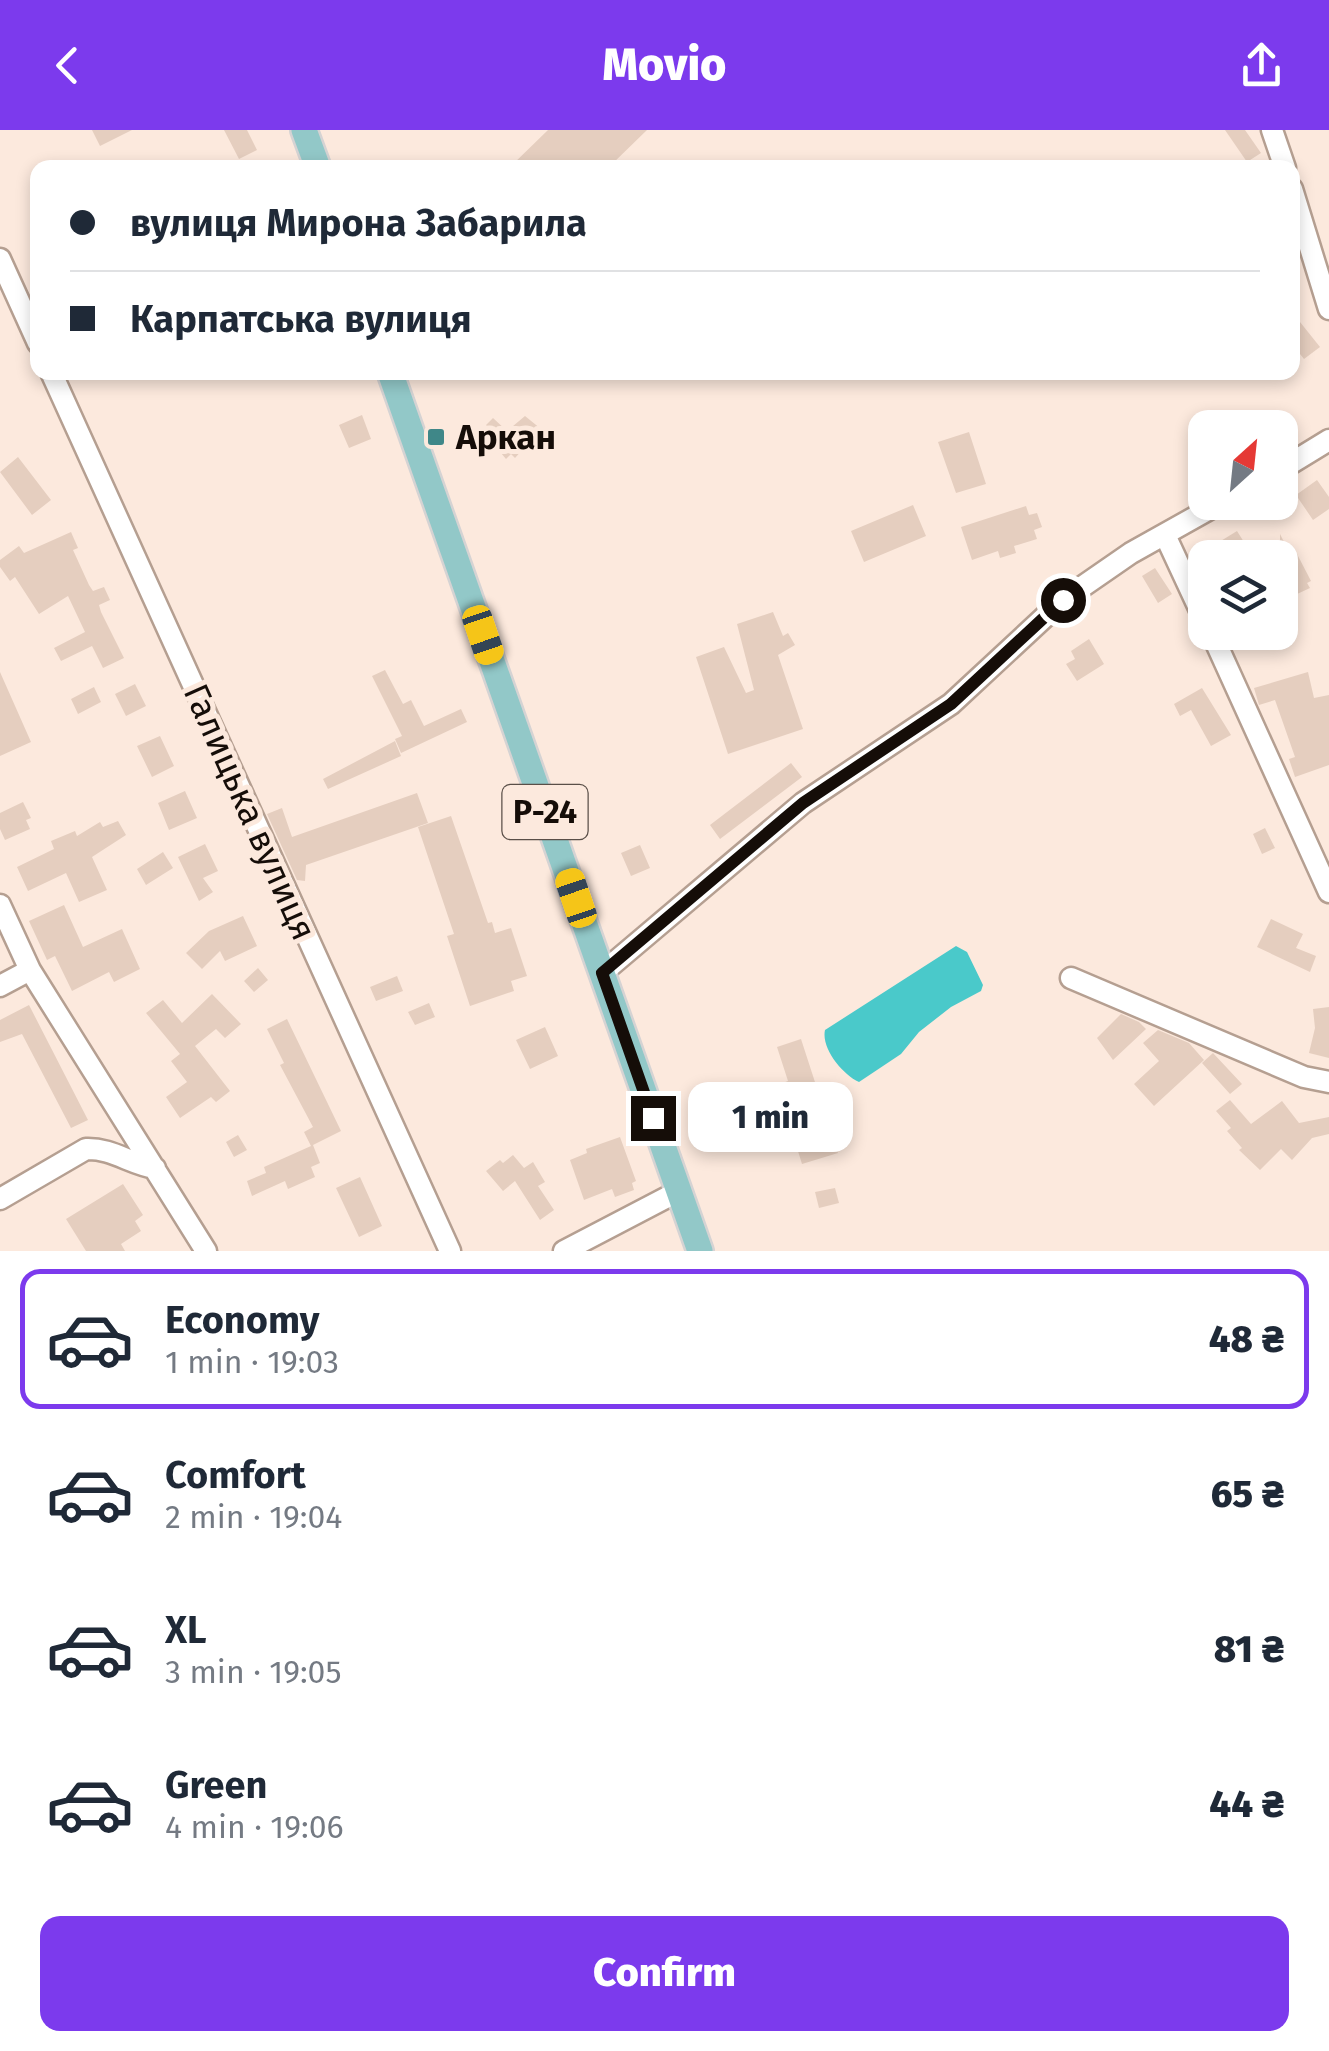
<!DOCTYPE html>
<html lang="en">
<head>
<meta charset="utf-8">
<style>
	body { margin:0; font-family:"Fira Sans",sans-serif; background:#f6f6f7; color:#1f2937; height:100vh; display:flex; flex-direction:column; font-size:38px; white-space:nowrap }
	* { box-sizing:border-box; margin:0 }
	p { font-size:32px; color:#747a83 }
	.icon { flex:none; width:55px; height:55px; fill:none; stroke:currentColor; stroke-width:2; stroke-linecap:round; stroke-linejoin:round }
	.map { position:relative; height:1121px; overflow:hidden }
	.drawer { display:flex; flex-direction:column; background:#fff; flex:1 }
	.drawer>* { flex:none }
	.banner { position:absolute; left:30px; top:30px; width:1270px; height:220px; border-radius:20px; box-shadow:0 5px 15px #0003; display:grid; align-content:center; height:220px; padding:0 40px; background:#fff }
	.needle { width:65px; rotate:27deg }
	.controls { position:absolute; left:1188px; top:280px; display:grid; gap:20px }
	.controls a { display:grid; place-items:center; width:110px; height:110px; border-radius:20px; background:#fff; box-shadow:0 5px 15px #0003; font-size:50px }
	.end { position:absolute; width:45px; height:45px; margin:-22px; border:12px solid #150d08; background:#fff; box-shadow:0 0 0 5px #fff }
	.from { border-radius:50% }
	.bubble { position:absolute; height:70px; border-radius:20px; background:#fff; box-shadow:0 5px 15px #0003; font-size:32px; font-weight:800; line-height:70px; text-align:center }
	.car { position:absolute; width:30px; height:60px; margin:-30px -15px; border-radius:12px; box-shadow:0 0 8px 2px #0007; background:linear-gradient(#f5c518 24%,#345 0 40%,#f5c518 0 76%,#345 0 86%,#f5c518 0) }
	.banner b { display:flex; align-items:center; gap:35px; height:95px; font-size:38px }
	.banner b+b { border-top:2px solid #e0e1e3 }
	.banner i { width:25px; height:25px; background:#1f2937 }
	ul { padding:18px 0 0; list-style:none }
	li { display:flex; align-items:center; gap:30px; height:140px; margin:0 20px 15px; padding:0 20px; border:5px solid transparent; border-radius:20px }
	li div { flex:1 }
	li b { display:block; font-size:38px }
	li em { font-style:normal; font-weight:800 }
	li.current { border-color:#7c3aed }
	li>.icon { width:90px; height:90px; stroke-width:1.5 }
	.action { display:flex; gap:20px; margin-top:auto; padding:20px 40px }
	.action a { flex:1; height:115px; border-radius:20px; background:#7c3aed; color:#fff; font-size:40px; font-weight:800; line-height:115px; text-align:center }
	header { display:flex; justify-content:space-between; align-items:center; height:130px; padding:0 40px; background:#7c3aed; color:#fff; font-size:45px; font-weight:800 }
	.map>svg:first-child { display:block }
	.water { fill:#4ac9ca }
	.building { fill:#e5cebf }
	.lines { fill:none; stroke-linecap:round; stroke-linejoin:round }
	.minor-casing { stroke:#b59f91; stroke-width:25 }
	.major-casing { stroke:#d5d3d3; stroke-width:30 }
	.minor { stroke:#fff; stroke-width:20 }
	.major { stroke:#92c8c8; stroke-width:25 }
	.route { stroke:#150d08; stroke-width:12 }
	.poi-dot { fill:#3f8788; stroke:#fce9dd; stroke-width:4 }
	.labels { text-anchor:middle; stroke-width:10; stroke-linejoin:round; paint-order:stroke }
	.shield { fill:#fce9dd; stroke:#5a4f48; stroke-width:2.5 }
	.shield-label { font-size:32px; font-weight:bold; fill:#150d08 }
	.poi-label { font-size:35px; font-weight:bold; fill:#150d08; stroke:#fce9dd; text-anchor:start }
	.street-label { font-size:35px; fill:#150d08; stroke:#fce9dd }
</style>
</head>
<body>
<header><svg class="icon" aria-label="back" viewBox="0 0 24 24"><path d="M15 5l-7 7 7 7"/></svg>Movio<svg class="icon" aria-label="share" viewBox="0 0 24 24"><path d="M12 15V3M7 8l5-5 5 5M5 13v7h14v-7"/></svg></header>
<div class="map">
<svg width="1329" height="1121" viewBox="0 0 1329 1121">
	<rect width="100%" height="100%" fill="#fce9dd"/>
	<path class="water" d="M956 816 967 822 983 855 981 861 951 877 919 902 901 924 859 952C842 944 821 918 825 900Z"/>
	<path class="building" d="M92 0H132L100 16Z
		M224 0H247L257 20 239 29Z
		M548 0H647L608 38H509Z
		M1225 0H1245L1261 23 1247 32Z
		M1292 182 1320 217 1304 229 1292 214Z
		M362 285 371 309 349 318 339 295Z
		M525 286 541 299 515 328 511 324 506 329 496 317 501 312 486 295 493 288 507 301Z
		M969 302 986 354 956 363 938 312Z
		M18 327 51 370 32 385 0 342Z
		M1317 350 1329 367V379L1313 390 1296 365Z
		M913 375 926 406 864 432 851 401Z
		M1026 376 1029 385 1037 383 1042 397 1034 400 1037 409 1014 416 1016 423 1000 428 998 421 972 430 961 397Z
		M1237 401 1254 428H1217L1211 417Z
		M71 402 78 418 73 420 89 455 93 461 104 457 110 470 99 475 101 482 124 528 103 538 92 516 61 531 54 518 85 502 68 466 39 484 15 447 10 451 0 437V430L19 416 24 423Z
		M1280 404 1291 426 1297 424 1311 451 1307 453 1310 458 1295 465 1286 448 1280 452Z
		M1155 438 1172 464 1158 473 1142 446Z
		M773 482 783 506 788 503 795 515 778 525 803 599 728 624 696 527 724 517 746 563 754 560 737 494Z
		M1089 509 1104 534 1077 551 1066 534 1075 529 1071 521Z
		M385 540 403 574 411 570 424 596 461 579 467 592 401 623 395 609 402 606 372 546Z
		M0 542 31 612 0 626Z
		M1308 542 1314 568 1329 565V635L1295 647 1289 629 1295 627 1275 570 1259 575 1254 558Z
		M135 554 146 576 126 586 115 564Z
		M94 557 101 572 78 584 71 569Z
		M1202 558 1231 605 1211 616 1191 580 1180 586 1174 574Z
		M160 606 174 636 152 647 137 616Z
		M395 611 401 626 328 659 323 649Z
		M791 633 802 647 720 709 710 695Z
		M185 661 197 688 169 700 158 673Z
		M417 663 428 693 306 735 305 751 297 750 267 684 282 678 292 707Z
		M23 672 31 688 26 690 30 699 5 710 0 699V683Z
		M451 686 488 793 492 792 495 803 511 798 527 846 511 851 514 861 470 876 447 806 454 804 418 697Z
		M118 691 126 705 92 727 107 760 79 772 66 743 28 761 17 737 54 719 51 711 75 701 77 706 100 692 103 697Z
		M1265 698 1275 718 1262 724 1253 704Z
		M205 714 218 741 203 748 213 762 199 771 178 727Z
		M640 715 650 738 631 746 621 723Z
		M163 722 173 738 146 755 137 739Z
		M64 775 83 817 122 799 140 839 114 852 109 842 72 861 55 826 47 830 29 791Z
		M243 786 257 816 225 831 220 821 202 839 186 823 209 801Z
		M1271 789 1303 804 1296 818 1316 826 1310 842 1257 817Z
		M258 838 268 850 254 862 244 851Z
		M397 846 403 861 376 871 370 857Z
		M212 864 241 894 225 908 216 899 195 916 230 961 216 972 211 967 180 988 166 967 187 952 171 931 180 924 146 883 163 870 182 893Z
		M429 873 435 887 415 895 408 882Z
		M29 875 88 990 71 998 22 904 0 912V890Z
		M1329 877V928L1309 923 1315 898 1313 879Z
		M1121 884 1139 892 1146 899 1113 930 1097 908Z
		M287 889 341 1001 313 1015 320 1033 311 1037 315 1047 288 1059 285 1051 252 1066 247 1051 266 1043 264 1037 311 1016 304 1002 313 997 280 935 284 933 267 899Z
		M545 897 558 926 530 939 516 910Z
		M1158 900 1189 913 1204 930 1154 976 1134 954 1159 931 1143 913Z
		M801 909 838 1023 802 1034 797 1018 807 1015 792 966 781 969 777 955 788 951 777 917Z
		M1213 923 1242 954 1230 964 1202 933Z
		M760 969 768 995 739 1005 731 978Z
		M1230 970 1251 994 1282 971 1299 993 1329 987V1004L1312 1008 1292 1030 1281 1019 1260 1040 1239 1020 1242 1018 1227 1001 1231 998 1216 981Z
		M238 1005 247 1020 234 1027 226 1012Z
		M620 1007 636 1051 632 1053 634 1060 615 1067 612 1059 584 1070 570 1030 587 1023 586 1019Z
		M513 1025 524 1038 533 1032 545 1052 538 1056 554 1080 540 1090 515 1051 503 1061 486 1041 500 1030 503 1033Z
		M360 1047 382 1096 359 1107 336 1058Z
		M123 1054 143 1085 135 1091 141 1101 121 1114 125 1121H86L66 1089Z
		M835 1058 839 1073 819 1078 815 1062Z"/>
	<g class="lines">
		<g class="minor-casing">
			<path id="minor" d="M1272 0 1285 38
				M1292 59 1329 179
				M0 129 38 213
				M51 242 450 1121
				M1280 340 1329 310
				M1165 405 1205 491
				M1211 502 1329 762
				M0 775 30 840 206 1121
				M602 843 803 673 951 574 1063 470 1131 423 1222 372
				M1071 848 1304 947 1329 952
				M0 856 30 840
				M0 1069 86 1019C112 1018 130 1034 155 1038
				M564 1121 679 1061"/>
		</g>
		<g class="major-casing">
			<path id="major" d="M304 0 318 38
				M390 242 700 1121"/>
		</g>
		<use href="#minor" class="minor"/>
		<use href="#major" class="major"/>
	</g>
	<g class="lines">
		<path class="route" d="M653 988 602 843 803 673 951 574 1063 470"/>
	</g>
	<rect class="poi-dot" x="426" y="297" width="20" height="20" rx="5"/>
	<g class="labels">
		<rect class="shield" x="502.5" y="655" width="85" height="54" rx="8"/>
		<g class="shield-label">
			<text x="545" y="693">Р-24</text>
		</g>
		<g class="poi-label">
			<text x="456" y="319">Аркан</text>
		</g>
		<g class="street-label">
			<text transform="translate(250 682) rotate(66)" y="12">Галицька вулиця</text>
		</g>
	</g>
</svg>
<div class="controls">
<a><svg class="needle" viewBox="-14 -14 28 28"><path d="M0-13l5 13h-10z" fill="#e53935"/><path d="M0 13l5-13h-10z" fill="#747a83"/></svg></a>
<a><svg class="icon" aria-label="layers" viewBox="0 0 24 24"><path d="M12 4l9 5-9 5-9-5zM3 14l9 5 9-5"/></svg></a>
</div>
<i class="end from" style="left:1063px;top:470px"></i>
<i class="end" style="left:653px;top:988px"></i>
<div class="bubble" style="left:688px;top:952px;width:165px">1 min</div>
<i class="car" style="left:483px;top:505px;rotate:161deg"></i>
<i class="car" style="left:576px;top:768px;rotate:341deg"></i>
<div class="banner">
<b><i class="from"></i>вулиця Мирона Забарила</b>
<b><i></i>Карпатська вулиця</b>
</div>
</div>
<section class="drawer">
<ul>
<li class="current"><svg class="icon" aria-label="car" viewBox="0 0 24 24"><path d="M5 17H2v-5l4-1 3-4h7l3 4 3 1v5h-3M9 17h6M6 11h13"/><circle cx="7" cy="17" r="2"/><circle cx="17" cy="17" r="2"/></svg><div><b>Economy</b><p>1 min · 19:03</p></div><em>48 ₴</em></li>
<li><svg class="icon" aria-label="car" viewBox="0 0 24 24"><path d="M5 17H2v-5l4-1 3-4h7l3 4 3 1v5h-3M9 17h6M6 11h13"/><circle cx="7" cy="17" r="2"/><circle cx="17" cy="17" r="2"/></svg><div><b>Comfort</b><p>2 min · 19:04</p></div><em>65 ₴</em></li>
<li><svg class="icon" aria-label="car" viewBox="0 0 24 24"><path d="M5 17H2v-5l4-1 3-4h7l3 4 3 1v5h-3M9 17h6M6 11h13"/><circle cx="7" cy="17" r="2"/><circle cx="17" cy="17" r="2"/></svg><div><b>XL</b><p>3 min · 19:05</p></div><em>81 ₴</em></li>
<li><svg class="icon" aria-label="car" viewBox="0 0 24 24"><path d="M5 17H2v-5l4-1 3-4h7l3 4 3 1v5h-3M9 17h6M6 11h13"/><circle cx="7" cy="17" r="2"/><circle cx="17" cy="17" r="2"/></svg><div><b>Green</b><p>4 min · 19:06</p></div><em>44 ₴</em></li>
</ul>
<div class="action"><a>Confirm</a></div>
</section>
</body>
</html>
